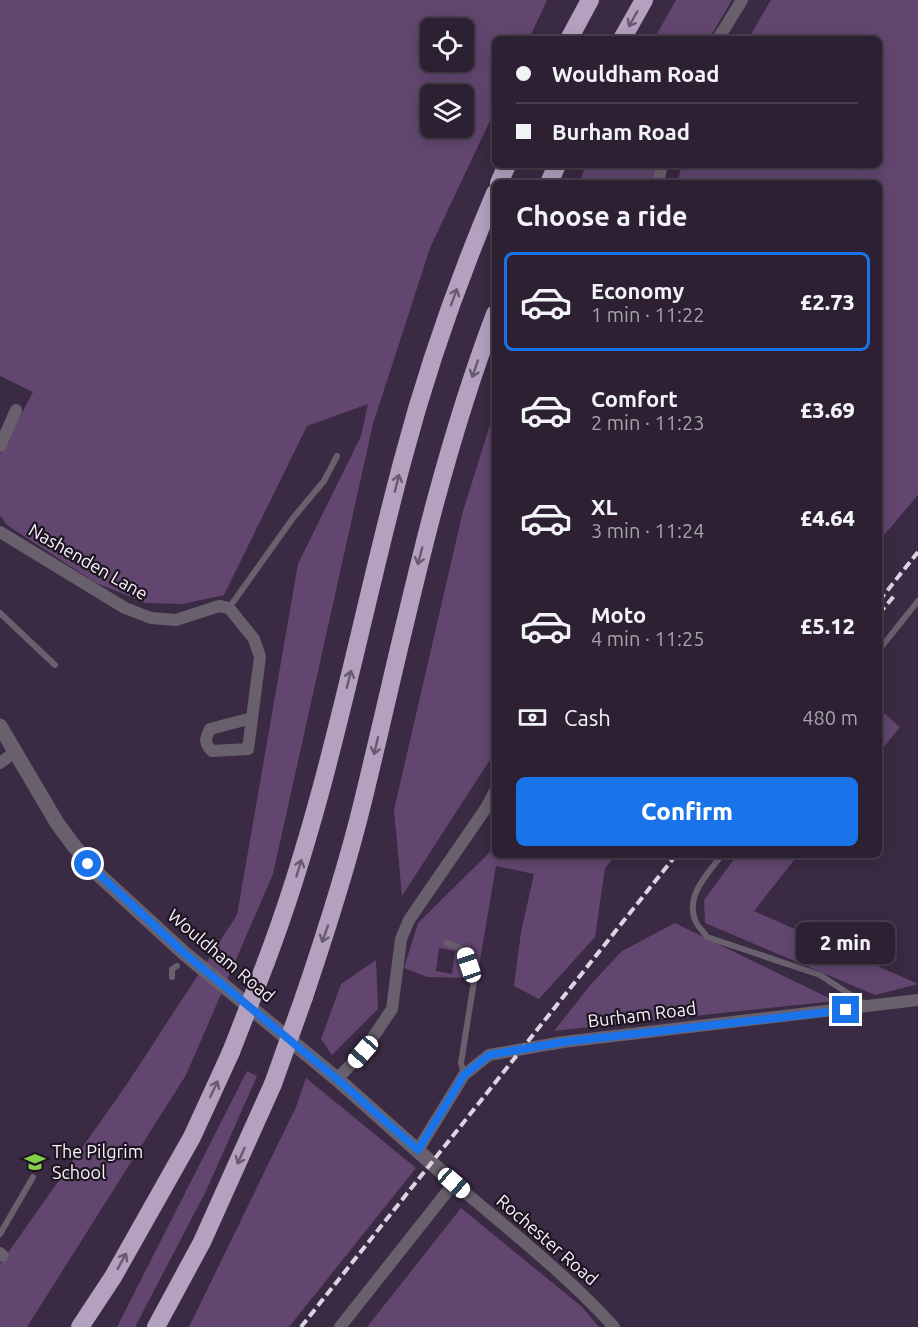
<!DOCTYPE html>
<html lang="en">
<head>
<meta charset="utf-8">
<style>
	body { margin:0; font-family:Ubuntu,sans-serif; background:#382d3e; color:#f1f3f6; height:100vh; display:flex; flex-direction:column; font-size:22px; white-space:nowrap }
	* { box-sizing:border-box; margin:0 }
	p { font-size:20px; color:#a6a3ac }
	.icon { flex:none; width:33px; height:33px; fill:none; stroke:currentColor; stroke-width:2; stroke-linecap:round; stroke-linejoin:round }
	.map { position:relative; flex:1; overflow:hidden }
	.side { position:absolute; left:492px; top:180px; width:390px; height:678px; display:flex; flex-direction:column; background:#2c2032; border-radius:9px; box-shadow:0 3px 15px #0003,0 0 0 2px #483e4d }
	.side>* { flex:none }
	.guide { position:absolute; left:492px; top:36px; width:390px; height:132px; border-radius:9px; box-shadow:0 3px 15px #0003,0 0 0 2px #483e4d; display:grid; align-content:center; height:132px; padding:0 24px; background:#2c2032 }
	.controls { position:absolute; left:420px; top:18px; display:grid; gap:12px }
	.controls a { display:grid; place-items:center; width:54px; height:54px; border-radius:9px; background:#2c2032; box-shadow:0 3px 15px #0003,0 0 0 2px #483e4d; font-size:30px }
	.end { position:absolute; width:27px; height:27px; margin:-14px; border:8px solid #1a73e8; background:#fff; box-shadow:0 0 0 3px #fff }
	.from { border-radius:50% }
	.bubble { position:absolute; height:42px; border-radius:9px; background:#2c2032; box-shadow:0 3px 15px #0003,0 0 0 2px #483e4d; font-size:20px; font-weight:800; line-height:42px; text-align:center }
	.car { position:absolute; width:18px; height:36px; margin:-18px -9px; border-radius:8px; box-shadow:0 0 4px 2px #0007; background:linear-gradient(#fff 24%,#345 0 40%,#fff 0 76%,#345 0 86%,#fff 0) }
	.guide b { display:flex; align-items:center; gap:21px; height:57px; font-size:22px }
	.guide b+b { border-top:2px solid #483e4d }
	.guide i { width:15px; height:15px; background:#f1f3f6 }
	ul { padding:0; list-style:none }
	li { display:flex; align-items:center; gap:18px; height:99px; margin:0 12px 9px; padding:0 12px; border:3px solid transparent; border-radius:9px }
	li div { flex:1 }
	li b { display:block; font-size:22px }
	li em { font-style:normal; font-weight:800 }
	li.active { border-color:#1a73e8 }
	li>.icon { width:54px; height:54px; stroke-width:1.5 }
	h2 { padding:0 24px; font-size:27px; line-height:72px }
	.pay { display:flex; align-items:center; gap:15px; height:66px; padding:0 24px; font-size:22px }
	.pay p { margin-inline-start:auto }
	.button { display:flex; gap:12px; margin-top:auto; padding:12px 24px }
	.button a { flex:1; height:69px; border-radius:9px; background:#1a73e8; color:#fff; font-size:24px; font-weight:800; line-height:69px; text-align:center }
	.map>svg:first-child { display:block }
	.green { fill:#62466f; fill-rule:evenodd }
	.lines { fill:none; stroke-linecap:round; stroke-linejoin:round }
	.service { stroke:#69606d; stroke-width:6 }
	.minor { stroke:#69606d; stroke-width:12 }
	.tertiary { stroke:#69606d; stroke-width:15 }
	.motorway { stroke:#b4a0bf; stroke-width:18 }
	.rail { stroke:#ddd4e2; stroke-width:4; stroke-dasharray:9 4.5; stroke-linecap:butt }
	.motorway-bridge { stroke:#b4a0bf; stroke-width:18 }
	.oneway { stroke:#685b70 }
	.route { stroke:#1a73e8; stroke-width:8 }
	.labels { text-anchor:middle; stroke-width:4.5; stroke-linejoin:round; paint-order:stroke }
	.street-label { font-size:18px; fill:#f8f0fd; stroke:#1d1621 }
	.poi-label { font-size:18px; fill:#f8f0fd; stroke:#1d1621; text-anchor:start }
</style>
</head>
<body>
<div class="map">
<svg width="918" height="1327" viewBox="0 0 918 1327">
	<rect width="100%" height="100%" fill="#3a2a43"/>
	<path class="green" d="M0 0H547L529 39H495V110L430 248 373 424 273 874 186 1075 27 1327H0V1264L127 1084 237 915 298 564 361 436 368 404 307 426 224 595 183 604 146 603 96 583 7 525 0 515V454L33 392 0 376ZM430 28H464V62H430ZM430 94H464V128H430Z
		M676 0H732L709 39H654Z
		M771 0H918V495L879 541V183H677L682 165H879V39H748Z
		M586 165H656L652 183H579Z
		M495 409V752L402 896 394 810 463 511Z
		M879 709 900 727 879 753Z
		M495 847V855H616L605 868 595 937 539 999 514 986 521 932 534 874 496 866 477 978 427 977 404 968 418 923ZM439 948 455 951 452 974 436 971Z
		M737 855H798L754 911 918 984 875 995 705 923 704 900Z
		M675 923 835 1001 554 1031 592 983 622 951Z
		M376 960 378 1009 332 1055 321 1039 341 984Z
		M247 1071 257 1076 206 1191 135 1327H117Z
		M306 1078 416 1168 289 1327H189L296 1107Z
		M461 1208 582 1307 599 1327H367Z"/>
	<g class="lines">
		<path class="service" d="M229 608 293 518 324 481 337 456
			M0 613 55 665
			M879 650 918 601
			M722 855C708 873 684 897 696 922 698 927 704 932 707 937L820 975 866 1005
			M447 943 463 949 474 981 461 1063 464 1074
			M172 977V969L177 966
			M0 1234 33 1177"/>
		<path class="minor" d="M718 39 742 0
			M658 183 662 165
			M0 446 16 410
			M0 532 125 608 151 618 176 620 219 606 229 608 254 639 260 657 248 749 212 751C204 743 205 739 210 729L252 718
			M0 763 15 752
			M337 1079 363 1052 392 1009 401 939 409 920 486 808 495 791
			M418 1150 464 1075 489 1055 563 1042 918 1000
			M0 1253 3 1256
			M340 1327 454 1183C508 1229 566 1274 614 1327"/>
		<path class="tertiary" d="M0 726 57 823 74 846 100 876 184 953 337 1079 454 1183"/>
		<path class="motorway" d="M569 39 590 0
			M622 39 644 0
			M499 183 507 165
			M549 183 557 165
			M266 962C328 799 358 627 403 459 427 368 458 280 495 193
			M304 997C326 932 347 867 363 801 403 637 435 472 495 314
			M80 1327 113 1277 192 1137 231 1052
			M156 1327 202 1242 273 1084"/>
		<path class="rail" d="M879 601 918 552
			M879 614 894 596
			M301 1327 676 855"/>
		<path class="motorway-bridge" d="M231 1052 266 962
			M273 1084 304 997"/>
	</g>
	<defs><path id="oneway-shaft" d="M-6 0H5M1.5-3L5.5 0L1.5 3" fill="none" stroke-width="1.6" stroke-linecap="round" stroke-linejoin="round" transform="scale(1.5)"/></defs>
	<g class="oneway">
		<use href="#oneway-shaft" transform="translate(633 19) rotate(120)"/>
		<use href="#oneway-shaft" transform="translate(454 297) rotate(-70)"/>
		<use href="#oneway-shaft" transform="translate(475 369) rotate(109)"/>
		<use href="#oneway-shaft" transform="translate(397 483) rotate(-76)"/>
		<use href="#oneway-shaft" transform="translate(420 556) rotate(105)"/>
		<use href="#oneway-shaft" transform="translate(349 679) rotate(-76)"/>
		<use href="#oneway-shaft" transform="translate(376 746) rotate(103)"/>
		<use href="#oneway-shaft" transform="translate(299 868) rotate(-73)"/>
		<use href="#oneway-shaft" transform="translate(325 934) rotate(109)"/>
		<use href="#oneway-shaft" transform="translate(214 1089) rotate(-65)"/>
		<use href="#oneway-shaft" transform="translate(241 1156) rotate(114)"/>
		<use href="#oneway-shaft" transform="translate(122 1261) rotate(-61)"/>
	</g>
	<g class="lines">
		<path class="route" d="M88 864 184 953 337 1079 418 1150 464 1075 489 1055 563 1042 846 1010"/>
	</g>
	<defs>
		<g id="school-bare" transform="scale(1.62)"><path d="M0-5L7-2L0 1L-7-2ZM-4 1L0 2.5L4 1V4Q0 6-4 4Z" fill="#85cf4c" stroke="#1d1621" stroke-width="2.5" paint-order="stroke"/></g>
	</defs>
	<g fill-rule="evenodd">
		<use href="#school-bare" x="35" y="1162"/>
	</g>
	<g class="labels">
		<g class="street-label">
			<text transform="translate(88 562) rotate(30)" y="6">Nashenden Lane</text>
			<text transform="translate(221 956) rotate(40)" y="6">Wouldham Road</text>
			<text transform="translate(642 1015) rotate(-7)" y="6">Burham Road</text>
			<text transform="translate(547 1240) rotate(41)" y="6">Rochester Road</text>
		</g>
		<g class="poi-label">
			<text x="52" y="1158">The Pilgrim<tspan x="52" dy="21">School</tspan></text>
		</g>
	</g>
</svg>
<div class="controls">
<a><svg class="icon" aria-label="locate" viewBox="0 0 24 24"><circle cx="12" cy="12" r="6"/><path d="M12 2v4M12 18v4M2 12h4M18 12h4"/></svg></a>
<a><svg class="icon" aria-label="layers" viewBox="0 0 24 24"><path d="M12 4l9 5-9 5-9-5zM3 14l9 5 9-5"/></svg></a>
</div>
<i class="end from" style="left:88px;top:864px"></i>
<i class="end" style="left:846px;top:1010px"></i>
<div class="bubble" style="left:796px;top:922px;width:99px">2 min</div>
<i class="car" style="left:469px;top:965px;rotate:341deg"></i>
<i class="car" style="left:363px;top:1052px;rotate:221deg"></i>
<i class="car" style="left:454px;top:1183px;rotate:131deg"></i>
<div class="guide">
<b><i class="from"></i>Wouldham Road</b>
<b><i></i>Burham Road</b>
</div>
<section class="side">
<h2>Choose a ride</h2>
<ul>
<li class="active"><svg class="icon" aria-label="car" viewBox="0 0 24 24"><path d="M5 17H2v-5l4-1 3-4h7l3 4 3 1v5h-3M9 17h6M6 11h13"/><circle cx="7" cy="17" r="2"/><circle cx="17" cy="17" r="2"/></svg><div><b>Economy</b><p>1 min · 11:22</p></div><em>£2.73</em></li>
<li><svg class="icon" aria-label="car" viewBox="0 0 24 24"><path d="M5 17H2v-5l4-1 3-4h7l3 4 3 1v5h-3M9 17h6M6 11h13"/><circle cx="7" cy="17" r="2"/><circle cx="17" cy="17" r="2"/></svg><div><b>Comfort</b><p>2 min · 11:23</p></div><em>£3.69</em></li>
<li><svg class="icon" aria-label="car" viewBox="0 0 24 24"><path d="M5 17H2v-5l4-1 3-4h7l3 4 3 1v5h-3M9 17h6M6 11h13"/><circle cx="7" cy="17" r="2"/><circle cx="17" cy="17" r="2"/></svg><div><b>XL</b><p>3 min · 11:24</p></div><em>£4.64</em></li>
<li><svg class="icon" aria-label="car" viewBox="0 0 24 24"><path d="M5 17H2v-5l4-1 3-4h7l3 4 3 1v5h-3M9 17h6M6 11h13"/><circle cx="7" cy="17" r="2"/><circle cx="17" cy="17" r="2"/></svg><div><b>Moto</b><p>4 min · 11:25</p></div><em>£5.12</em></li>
</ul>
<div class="pay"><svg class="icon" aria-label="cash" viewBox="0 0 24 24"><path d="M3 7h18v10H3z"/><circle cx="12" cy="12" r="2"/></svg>Cash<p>480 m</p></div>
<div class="button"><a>Confirm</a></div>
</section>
</div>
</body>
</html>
